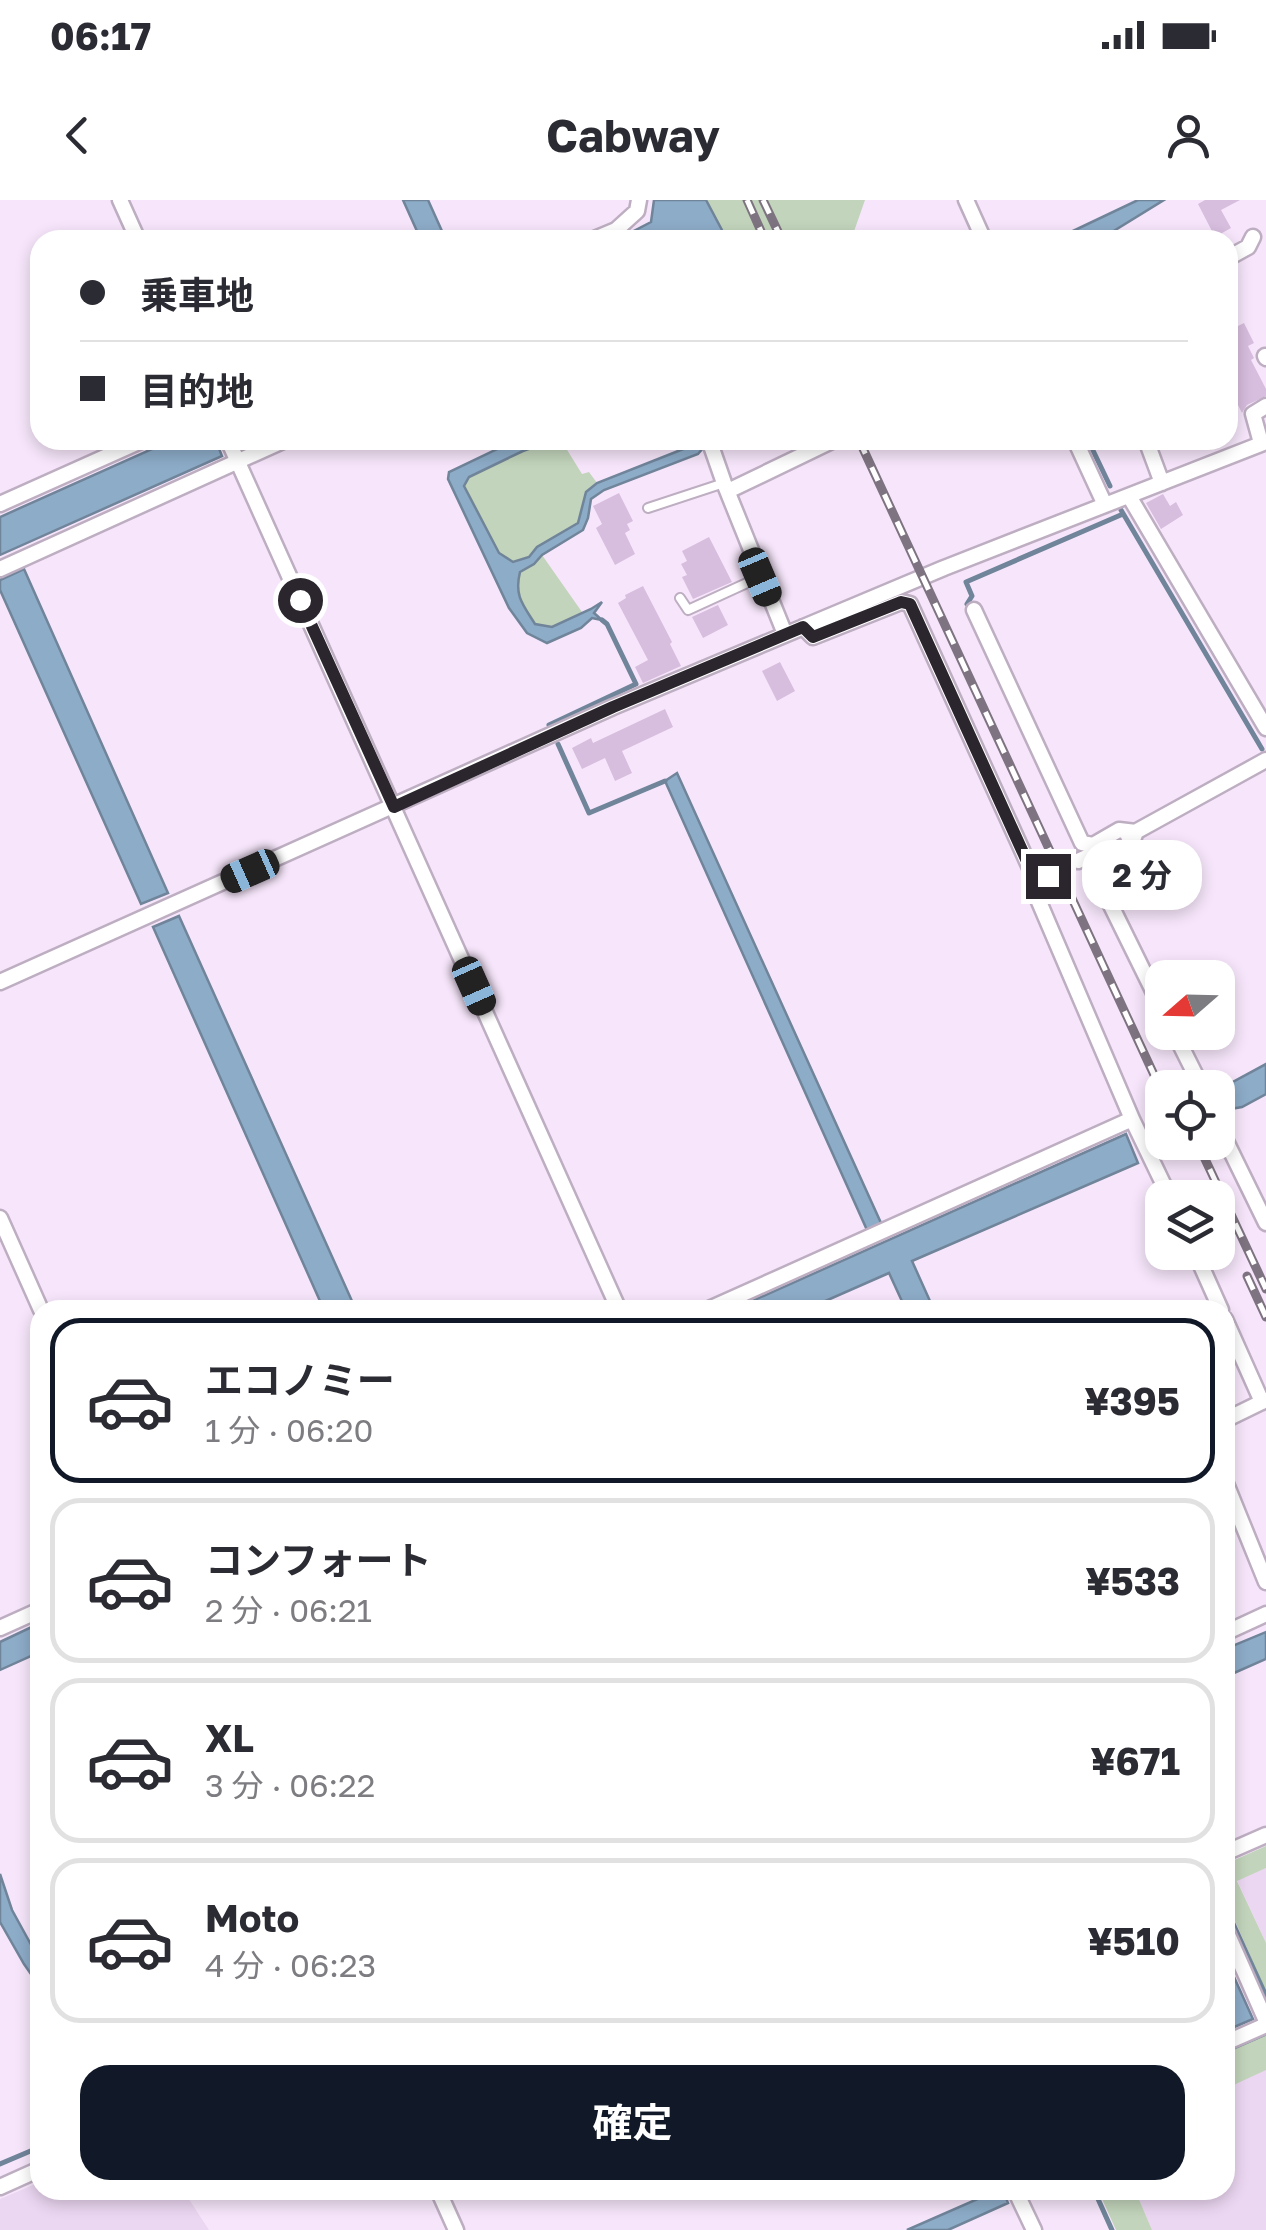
<!DOCTYPE html>
<html lang="ja">
<head>
<meta charset="utf-8">
<style>
	body { margin:0; font-family:"Golos Text","Noto Sans JP",sans-serif; background:#f2f2f3; color:#2b2b33; height:100vh; display:flex; flex-direction:column; font-size:38px; white-space:nowrap }
	* { box-sizing:border-box; margin:0 }
	p { font-size:32px; color:#7c7c81 }
	.icon { flex:none; width:55px; height:55px; fill:none; stroke:currentColor; stroke-width:2; stroke-linecap:round; stroke-linejoin:round }
	.map { position:relative; flex:1; overflow:hidden }
	.details { position:absolute; left:30px; top:1100px; width:1205px; height:900px; display:flex; flex-direction:column; background:#fff; border-radius:30px; box-shadow:0 5px 15px #0003 }
	.details>* { flex:none }
	.banner { position:absolute; left:30px; top:30px; width:1208px; height:220px; border-radius:30px; box-shadow:0 5px 15px #0003; display:grid; align-content:center; height:220px; padding:0 50px; background:#fff }
	.needle { width:65px; rotate:250deg }
	.buttons { position:absolute; left:1145px; top:760px; display:grid; gap:20px }
	.buttons a { display:grid; place-items:center; width:90px; height:90px; border-radius:20px; background:#fff; box-shadow:0 5px 15px #0003; font-size:50px }
	.end { position:absolute; width:45px; height:45px; margin:-22px; border:12px solid #2b252d; background:#fff; box-shadow:0 0 0 5px #fff }
	.from { border-radius:50% }
	.bubble { position:absolute; height:70px; border-radius:30px; background:#fff; box-shadow:0 5px 15px #0003; font-size:32px; font-weight:700; line-height:70px; text-align:center }
	.car { position:absolute; width:30px; height:60px; margin:-30px -15px; border-radius:12px; box-shadow:0 0 8px 2px #0007; background:linear-gradient(#222 24%,#8ab4d8 0 40%,#222 0 76%,#8ab4d8 0 86%,#222 0) }
	.banner b { display:flex; align-items:center; gap:35px; height:95px; font-size:38px }
	.banner b+b { border-top:2px solid #e1e1e2 }
	.banner i { width:25px; height:25px; background:#2b2b33 }
	ul { padding:18px 0 0; list-style:none }
	li { display:flex; align-items:center; gap:30px; height:165px; margin:0 20px 15px; padding:0 30px; border:5px solid #e1e1e2; border-radius:30px }
	li div { flex:1 }
	li b { display:block; font-size:38px }
	li em { font-style:normal; font-weight:700 }
	li.active { border-color:#111827 }
	li>.icon { width:90px; height:90px; stroke-width:1.5 }
	.action { display:flex; gap:20px; margin-top:auto; padding:20px 50px }
	.action a { flex:1; height:115px; border-radius:30px; background:#111827; color:#fff; font-size:40px; font-weight:700; line-height:115px; text-align:center }
	.status { display:flex; justify-content:space-between; align-items:center; height:70px; padding:0 50px; background:#fff; direction:ltr }
	.status svg { height:28px; fill:currentColor }
	header { display:flex; justify-content:space-between; align-items:center; height:130px; padding:0 50px; background:#fff; font-size:45px; font-weight:700 }
	.map>svg:first-child { display:block }
	.built { fill:#ecd7f2 }
	.green { fill:#c2d4bb }
	.water { fill:#8dacc8; stroke:#70849a; stroke-width:2.5 }
	.lines { fill:none; stroke-linecap:round; stroke-linejoin:round }
	.stream { stroke:#70849a; stroke-width:5 }
	.building { fill:#d7bdde }
	.minor-tunnel { stroke:#cebfd2; stroke-width:14; stroke-dasharray:14 7; stroke-linecap:butt }
	.service-casing { stroke:#beaec2; stroke-width:12 }
	.minor-casing { stroke:#beaec2; stroke-width:19 }
	.service { stroke:#fff; stroke-width:8 }
	.minor { stroke:#fff; stroke-width:14 }
	.rail-casing { stroke:#7e7481; stroke-width:9 }
	.rail { stroke:#fff; stroke-width:5; stroke-dasharray:15; stroke-linecap:butt }
	.route { stroke:#2b252d; stroke-width:12 }
</style>
</head>
<body>
<div class="status"><b>06:17</b><svg viewBox="0 0 49 12"><path d="M0 12V9h3v3zM5 12V6h3v6zM10 12V3h3v9zM15 12V0h3v12zM26 1h20v11H26zM47 4h2v5h-2z"/></svg></div>
<header><svg class="icon" aria-label="back" viewBox="0 0 24 24"><path d="M15 5l-7 7 7 7"/></svg>Cabway<svg class="icon" aria-label="person" viewBox="0 0 24 24"><circle cx="12" cy="8" r="4"/><path d="M4 21q1-7 8-7t8 7"/></svg></header>
<div class="map">
<svg width="1266" height="2030" viewBox="0 0 1266 2030">
	<rect width="100%" height="100%" fill="#f7e6fb"/>
	<path class="built" d="M1266 1668V1743L1237 1680Z
		M1266 1856V2030H1152L1135 1990H1225V1886Z
		M40 1982V1990H183L209 2030H0V1999Z"/>
	<path class="green" d="M706 0H865L851 40H719L723 32Z
		M553 240H561L582 274 589 272 597 283 586 292 579 323 537 347 529 357 513 362 499 353 464 287 468 277 523 251Z
		M542 355 582 412 552 427 535 424C523 404 514 396 520 372L534 364Z
		M1266 1646V1668L1237 1681 1266 1743V1792L1225 1698V1676L1230 1662Z
		M1266 1835V1870L1225 1889V1853Z
		M1098 1990H1135L1152 2030H1116Z"/>
	<path class="water" d="M403 0H428L446 40H421Z
		M654 0H706L723 32 719 40H633L632 32 651 22Z
		M1138 0H1164L1099 40H1054Z
		M172 240H232L218 246 222 256 0 355V317Z
		M516 240H553L523 251 469 277 464 286 499 353 513 362 529 357 537 347 578 323 586 292 597 283 696 244 703 248 698 254 604 290 591 299 588 318 583 330 542 355 534 364 520 372C514 396 523 405 535 424L552 427 591 409 602 402 594 413 602 420 592 418 581 428 547 443 527 433 509 408 448 279 449 272Z
		M24 369 168 693 141 704 0 390V380Z
		M677 573 881 1023 867 1030 665 581Z
		M179 716 356 1110H324L153 727Z
		M1266 864V894L1242 907 1225 910 1218 914V890Z
		M1126 934 1138 963 912 1061 934 1110H906L889 1073 805 1110H732Z
		M40 1423V1452L0 1470V1442Z
		M1266 1432V1459L1225 1477V1449Z
		M0 1674 12 1710 40 1761V1787L24 1764 0 1722Z
		M1225 1757 1253 1819 1225 1831Z
		M998 1990H1003L1008 2003 948 2030H907Z"/>
	<g class="lines">
		<path class="stream" d="M1088 240 1110 286
			M1121 310 1262 549
			M967 404 972 396 966 382 1123 314
			M549 525 636 484 607 424 602 420
			M558 544 589 613 665 581
			M1225 1706 1266 1796
			M1225 1851 1266 1833
			M0 1964 40 1947
			M1094 1990 1112 2030"/>
	</g>
	<path class="building" d="M1205 0H1240L1221 10 1231 28 1215 37 1198 4Z
		M1244 123 1254 143 1248 146 1254 158 1251 160 1266 189V196L1247 205 1242 213 1228 185V178L1238 173 1228 152V131Z
		M619 293 633 321 627 324 630 330 625 333 635 354 615 365 596 328 602 324 593 306Z
		M1163 294 1170 306 1176 302 1183 315 1161 329 1146 303Z
		M709 337 732 382 693 399 682 377 687 375 681 364 687 361 682 351Z
		M643 386 672 442 670 444 681 466 643 483 635 467 648 460 618 403 626 398 625 395Z
		M718 405 728 425 703 438 692 417Z
		M780 462 795 491 777 501 762 471Z
		M665 509 673 527 622 551 632 573 615 581 605 558 582 569 572 548 591 538 593 543Z"/>
	<g class="lines">
		<path class="minor-tunnel" d="M1047 676 1078 661"/>
		<g class="service-casing">
			<path id="service" d="M648 308 724 283
				M680 398 688 410 760 377"/>
		</g>
		<g class="minor-casing">
			<path id="minor" d="M120 0 138 40
				M966 0 984 40
				M592 40 616 30 637 11 639 0
				M1228 58 1248 47 1253 37
				M1265 156 1266 158
				M228 240 619 1110
				M709 240 724 283 785 434
				M1075 240 1105 305
				M1146 240 1162 283
				M1261 243 1253 214 1266 206
				M728 291 834 240
				M1129 296 1266 528
				M0 304 143 240
				M0 369 285 240
				M974 410 1082 643 1093 645 1119 630 1136 632 1129 650 1099 664 1097 677 1162 809
				M803 427 813 437 901 402 910 404 1036 681 1034 690 1132 919
				M1128 636 1266 560
				M1078 661 1109 647
				M0 782 613 507 944 368 1266 242
				M1174 832 1198 880
				M1222 933 1266 1023
				M0 1018 41 1110
				M1195 1052 1221 1110
				M707 1110 1132 919 1170 998
				M1225 1119 1262 1202
				M1225 1220 1266 1200
				M1225 1281 1266 1382
				M0 1428 40 1410
				M1225 1433 1266 1414
				M1225 1653 1266 1635
				M1225 1728 1266 1821
				M1225 1843 1266 1825
				M0 1987 40 1969
				M438 1990 456 2030
				M1015 1990 1034 2030"/>
		</g>
		<use href="#service" class="service"/>
		<use href="#minor" class="minor"/>
		<g class="rail-casing">
			<path id="rail" d="M747 0 765 40
				M763 0 782 40
				M859 240 1162 892
				M1197 942 1266 1089
				M1247 1076 1266 1117"/>
		</g>
		<use href="#rail" class="rail"/>
	</g>
	<g class="lines">
		<path class="route" d="M300 400 394 607 613 507 803 427 813 437 901 402 910 404 1036 681 1048 676"/>
	</g>
</svg>
<div class="buttons">
<a><svg class="needle" viewBox="-14 -14 28 28"><path d="M0-13l5 13h-10z" fill="#e53935"/><path d="M0 13l5-13h-10z" fill="#7c7c81"/></svg></a>
<a><svg class="icon" aria-label="locate" viewBox="0 0 24 24"><circle cx="12" cy="12" r="6"/><path d="M12 2v4M12 18v4M2 12h4M18 12h4"/></svg></a>
<a><svg class="icon" aria-label="layers" viewBox="0 0 24 24"><path d="M12 4l9 5-9 5-9-5zM3 14l9 5 9-5"/></svg></a>
</div>
<i class="end from" style="left:300px;top:400px"></i>
<i class="end" style="left:1048px;top:676px"></i>
<div class="bubble" style="left:1082px;top:640px;width:120px">2 分</div>
<i class="car" style="left:760px;top:377px;rotate:157deg"></i>
<i class="car" style="left:250px;top:671px;rotate:246deg"></i>
<i class="car" style="left:474px;top:786px;rotate:156deg"></i>
<div class="banner">
<b><i class="from"></i>乗車地</b>
<b><i></i>目的地</b>
</div>
<section class="details">
<ul>
<li class="active"><svg class="icon" aria-label="car" viewBox="0 0 24 24"><path d="M5 17H2v-5l4-1 3-4h7l3 4 3 1v5h-3M9 17h6M6 11h13"/><circle cx="7" cy="17" r="2"/><circle cx="17" cy="17" r="2"/></svg><div><b>エコノミー</b><p>1 分 · 06:20</p></div><em>¥395</em></li>
<li><svg class="icon" aria-label="car" viewBox="0 0 24 24"><path d="M5 17H2v-5l4-1 3-4h7l3 4 3 1v5h-3M9 17h6M6 11h13"/><circle cx="7" cy="17" r="2"/><circle cx="17" cy="17" r="2"/></svg><div><b>コンフォート</b><p>2 分 · 06:21</p></div><em>¥533</em></li>
<li><svg class="icon" aria-label="car" viewBox="0 0 24 24"><path d="M5 17H2v-5l4-1 3-4h7l3 4 3 1v5h-3M9 17h6M6 11h13"/><circle cx="7" cy="17" r="2"/><circle cx="17" cy="17" r="2"/></svg><div><b>XL</b><p>3 分 · 06:22</p></div><em>¥671</em></li>
<li><svg class="icon" aria-label="car" viewBox="0 0 24 24"><path d="M5 17H2v-5l4-1 3-4h7l3 4 3 1v5h-3M9 17h6M6 11h13"/><circle cx="7" cy="17" r="2"/><circle cx="17" cy="17" r="2"/></svg><div><b>Moto</b><p>4 分 · 06:23</p></div><em>¥510</em></li>
</ul>
<div class="action"><a>確定</a></div>
</section>
</div>
</body>
</html>
